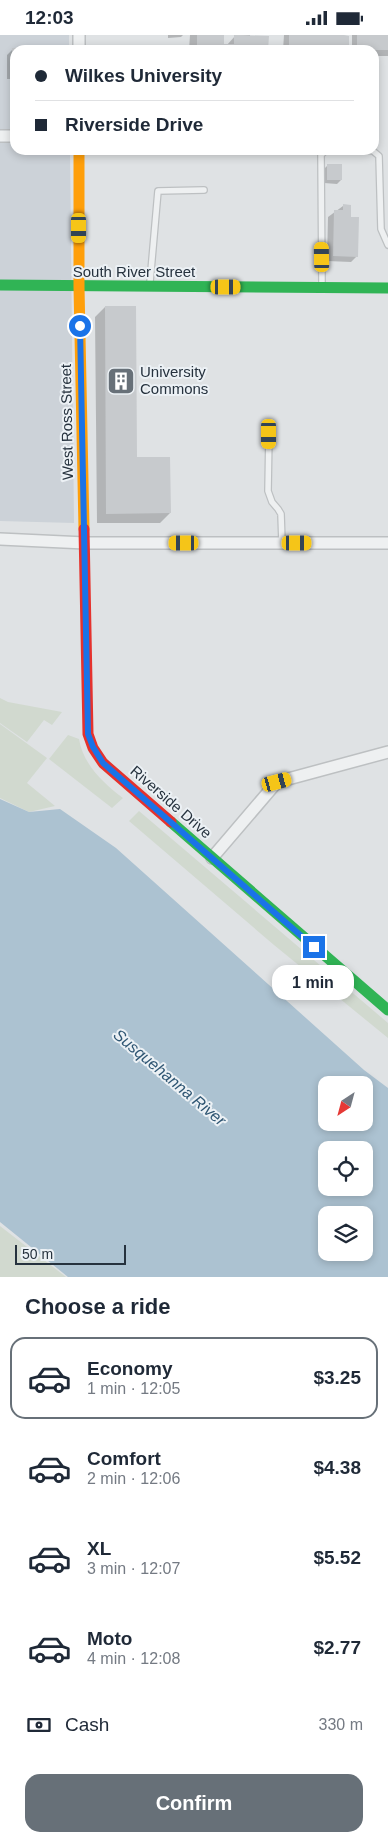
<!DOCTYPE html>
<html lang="en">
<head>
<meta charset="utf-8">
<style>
	body { margin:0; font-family:Helvetica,sans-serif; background:#f6f6f7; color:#1f2937; height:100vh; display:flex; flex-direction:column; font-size:19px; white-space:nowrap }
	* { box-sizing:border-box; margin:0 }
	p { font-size:16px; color:#747a83 }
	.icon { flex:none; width:28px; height:28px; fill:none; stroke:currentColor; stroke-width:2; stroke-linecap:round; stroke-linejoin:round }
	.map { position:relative; height:1242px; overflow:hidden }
	.side { display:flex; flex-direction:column; background:#fff; flex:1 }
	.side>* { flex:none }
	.guide { position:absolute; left:10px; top:10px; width:369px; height:110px; border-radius:15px; box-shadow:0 2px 8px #0003; display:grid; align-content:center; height:110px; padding:0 25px; background:#fff }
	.needle { width:32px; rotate:216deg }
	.buttons { position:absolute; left:318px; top:1041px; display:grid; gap:10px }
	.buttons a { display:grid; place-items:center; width:55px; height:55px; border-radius:10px; background:#fff; box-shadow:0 2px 8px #0003; font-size:25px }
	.scale { position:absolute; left:15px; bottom:12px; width:111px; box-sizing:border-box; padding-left:5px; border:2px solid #26323e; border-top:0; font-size:14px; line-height:18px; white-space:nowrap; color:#26323e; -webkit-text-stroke:4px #ecf1f5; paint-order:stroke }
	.end { position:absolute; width:22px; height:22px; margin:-11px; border:6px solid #1a73e8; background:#fff; box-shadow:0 0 0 2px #fff }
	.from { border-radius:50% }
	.bubble { position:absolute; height:35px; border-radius:15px; background:#fff; box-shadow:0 2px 8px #0003; font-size:16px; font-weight:600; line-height:35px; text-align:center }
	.car { position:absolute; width:15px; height:30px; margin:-15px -8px; border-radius:6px; box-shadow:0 0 4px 1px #0007; background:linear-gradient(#f5c518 24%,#345 0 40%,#f5c518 0 76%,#345 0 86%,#f5c518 0) }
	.guide b { display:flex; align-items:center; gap:18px; height:48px; font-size:19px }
	.guide b+b { border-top:1px solid #e0e1e3 }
	.guide i { width:12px; height:12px; background:#1f2937 }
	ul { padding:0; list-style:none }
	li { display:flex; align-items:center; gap:15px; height:82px; margin:0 10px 8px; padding:0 15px; border:2px solid transparent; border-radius:15px }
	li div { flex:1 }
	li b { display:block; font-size:19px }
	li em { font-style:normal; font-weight:600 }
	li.current { border-color:#677078 }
	li>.icon { width:45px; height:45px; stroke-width:1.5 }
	h2 { padding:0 25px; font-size:22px; line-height:60px }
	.pay { display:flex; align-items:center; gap:12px; height:55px; padding:0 25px; font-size:19px }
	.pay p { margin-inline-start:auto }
	.primary-button { display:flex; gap:10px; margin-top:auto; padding:10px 25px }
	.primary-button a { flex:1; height:58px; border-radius:15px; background:#677078; color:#fff; font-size:20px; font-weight:600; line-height:58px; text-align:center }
	.status { display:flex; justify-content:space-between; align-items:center; height:35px; padding:0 25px; background:#fff; direction:ltr }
	.status svg { height:14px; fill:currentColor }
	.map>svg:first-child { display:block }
	.built { fill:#ccd2d8 }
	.green { fill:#d1d9cf }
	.water { fill:#acc2d1; fill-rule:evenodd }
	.shadow { fill:#0003 }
	.building { fill:#c7cacd }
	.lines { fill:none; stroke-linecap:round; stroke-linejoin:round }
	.lane-casing { stroke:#bdc0c2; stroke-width:8 }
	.street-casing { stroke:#bdc0c2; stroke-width:14 }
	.lane { stroke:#eef0f1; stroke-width:5.5 }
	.street { stroke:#eef0f1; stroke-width:11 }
	.fast { stroke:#30b455; stroke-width:11 }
	.slow { stroke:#ff9f0a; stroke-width:11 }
	.jam { stroke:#e5322d; stroke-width:11 }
	.route { stroke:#1a73e8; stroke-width:6 }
	.labels { text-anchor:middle; stroke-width:4; stroke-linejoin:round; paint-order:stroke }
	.street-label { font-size:15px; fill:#26323e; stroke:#ecf1f5 }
	.poi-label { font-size:15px; fill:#26323e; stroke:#ecf1f5; text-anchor:start }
	.water-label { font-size:16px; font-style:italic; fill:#2f5673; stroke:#ecf1f5 }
</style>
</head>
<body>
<div class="status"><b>12:03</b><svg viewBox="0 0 49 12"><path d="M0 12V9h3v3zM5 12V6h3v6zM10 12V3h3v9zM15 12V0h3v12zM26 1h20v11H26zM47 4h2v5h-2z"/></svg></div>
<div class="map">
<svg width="388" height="1242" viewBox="0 0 388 1242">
	<rect width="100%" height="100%" fill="#dfe2e4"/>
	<path class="built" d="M0 0H69V15H15V115H70L74 488 0 486Z"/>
	<path class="green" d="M0 663 8 667 62 677 52 690 44 685 27 707 0 688Z
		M0 689 47 723 27 748 55 771 29 777 0 763Z
		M68 700 79 704C83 729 103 748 123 763L112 773 49 724Z
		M139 776 388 988V1003L274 910 129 786Z
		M0 1191 66 1242H0Z"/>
	<path class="water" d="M0 764 29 777 60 774 116 813 364 1035 388 1053V1242H68L0 1187ZM326 1050H364V1088H326ZM326 1115H364V1152H326ZM326 1180H364V1218H326Z"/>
	<path class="shadow" d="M168 0H183L181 2 168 3Z
		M190 0H223V10H227L235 1 250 0V2L267 15H189Z
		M284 0H343L348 12 345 15H283Z
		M352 0H388V21H374V15H352Z
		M13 14 52 15H15V44H7V20Z
		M15 47V68H12V50Z
		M15 80V97H11V84Z
		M328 130 341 145 337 149 324 148V134Z
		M343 171 350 183 357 221 351 227 327 226 328 182Z
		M105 272 136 423 170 478 160 488H97L95 282Z"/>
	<path class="building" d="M197 0H224V9H234V0L269 1 268 15H197Z
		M289 0H344L349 1V13H344V15L305 13V15H289Z
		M357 0H388V15H357Z
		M53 12V15H15V38H13L12 13Z
		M327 129H342V145H327Z
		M343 169 351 170V182H359L358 222 333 221 334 175H343Z
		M105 271H136L137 422H170L171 478 106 479Z"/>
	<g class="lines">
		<g class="lane-casing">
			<path id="lane" d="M368 115 373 116 379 121 381 194 388 210
				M150 247 158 156 204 155
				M322 250 321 120 325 116 356 115
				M269 399 268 456 272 467 278 474 281 479 282 508"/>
		</g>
		<g class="street-casing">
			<path id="street" d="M79 0V15
				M0 101H15
				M0 504 85 508H388
				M212 823 277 747 388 717"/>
		</g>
		<use href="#lane" class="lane"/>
		<use href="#street" class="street"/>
		<path class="fast" d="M0 250 388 253
			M171 787 388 975"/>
		<path class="slow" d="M79 115V252L84 494"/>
		<path class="jam" d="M84 494 88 699 93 713 103 728 171 787"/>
	</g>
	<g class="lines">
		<path class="route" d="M80 291 88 699 93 712 103 728 314 912"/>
	</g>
	<defs>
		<g id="building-square" transform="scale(1.4375)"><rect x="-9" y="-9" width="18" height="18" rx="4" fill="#677078" stroke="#ecf1f5"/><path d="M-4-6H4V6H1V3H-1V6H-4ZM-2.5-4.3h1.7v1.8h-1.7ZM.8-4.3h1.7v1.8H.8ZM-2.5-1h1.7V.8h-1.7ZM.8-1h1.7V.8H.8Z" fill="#fff"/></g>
	</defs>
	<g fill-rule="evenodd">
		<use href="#building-square" x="121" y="346"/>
	</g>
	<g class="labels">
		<g class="street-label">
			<text x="134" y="242">South River Street</text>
			<text transform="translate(67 387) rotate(-91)" y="5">West Ross Street</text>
			<text transform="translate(171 767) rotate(41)" y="5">Riverside Drive</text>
		</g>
		<g class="poi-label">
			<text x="140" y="342">University<tspan x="140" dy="17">Commons</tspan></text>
		</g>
		<g class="water-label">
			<text transform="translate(170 1042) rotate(40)" y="6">Susquehanna River</text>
		</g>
	</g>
</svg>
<div class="buttons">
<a><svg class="needle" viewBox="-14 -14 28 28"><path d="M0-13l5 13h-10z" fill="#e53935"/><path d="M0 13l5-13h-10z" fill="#747a83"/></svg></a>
<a><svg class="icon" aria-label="locate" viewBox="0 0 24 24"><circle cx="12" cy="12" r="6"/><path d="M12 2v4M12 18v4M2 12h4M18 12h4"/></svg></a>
<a><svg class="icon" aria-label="layers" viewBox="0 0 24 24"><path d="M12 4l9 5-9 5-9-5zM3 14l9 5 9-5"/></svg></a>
</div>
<div class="scale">50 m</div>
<i class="end from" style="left:80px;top:291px"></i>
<i class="end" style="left:314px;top:912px"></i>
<div class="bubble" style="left:272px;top:930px;width:82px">1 min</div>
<i class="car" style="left:79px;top:193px;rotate:180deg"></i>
<i class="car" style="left:322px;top:222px;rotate:359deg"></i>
<i class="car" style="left:226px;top:252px;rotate:90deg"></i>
<i class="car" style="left:269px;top:399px;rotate:180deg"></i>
<i class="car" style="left:184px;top:508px;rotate:270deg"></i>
<i class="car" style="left:297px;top:508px;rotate:90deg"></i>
<i class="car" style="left:277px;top:747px;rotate:75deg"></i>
<div class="guide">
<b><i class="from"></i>Wilkes University</b>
<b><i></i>Riverside Drive</b>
</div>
</div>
<section class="side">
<h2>Choose a ride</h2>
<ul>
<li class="current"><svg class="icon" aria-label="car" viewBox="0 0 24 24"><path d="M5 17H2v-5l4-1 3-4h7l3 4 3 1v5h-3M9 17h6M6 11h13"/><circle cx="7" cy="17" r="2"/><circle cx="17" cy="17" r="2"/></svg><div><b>Economy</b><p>1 min · 12:05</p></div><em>$3.25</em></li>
<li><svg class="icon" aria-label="car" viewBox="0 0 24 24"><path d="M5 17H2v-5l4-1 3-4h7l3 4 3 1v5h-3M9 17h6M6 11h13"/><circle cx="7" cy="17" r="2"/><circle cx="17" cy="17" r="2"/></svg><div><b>Comfort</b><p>2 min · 12:06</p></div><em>$4.38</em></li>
<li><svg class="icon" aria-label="car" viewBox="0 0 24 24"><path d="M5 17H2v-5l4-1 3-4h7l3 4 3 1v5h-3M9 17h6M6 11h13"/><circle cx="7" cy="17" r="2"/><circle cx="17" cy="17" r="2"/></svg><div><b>XL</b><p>3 min · 12:07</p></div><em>$5.52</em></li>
<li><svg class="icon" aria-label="car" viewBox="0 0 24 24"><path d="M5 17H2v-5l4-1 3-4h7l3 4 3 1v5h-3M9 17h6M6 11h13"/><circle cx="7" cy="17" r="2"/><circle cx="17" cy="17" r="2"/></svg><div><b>Moto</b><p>4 min · 12:08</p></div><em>$2.77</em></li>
</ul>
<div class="pay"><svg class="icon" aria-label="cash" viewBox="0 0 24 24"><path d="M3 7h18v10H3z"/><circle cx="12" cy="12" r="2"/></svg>Cash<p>330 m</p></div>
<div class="primary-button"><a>Confirm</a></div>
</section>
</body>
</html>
